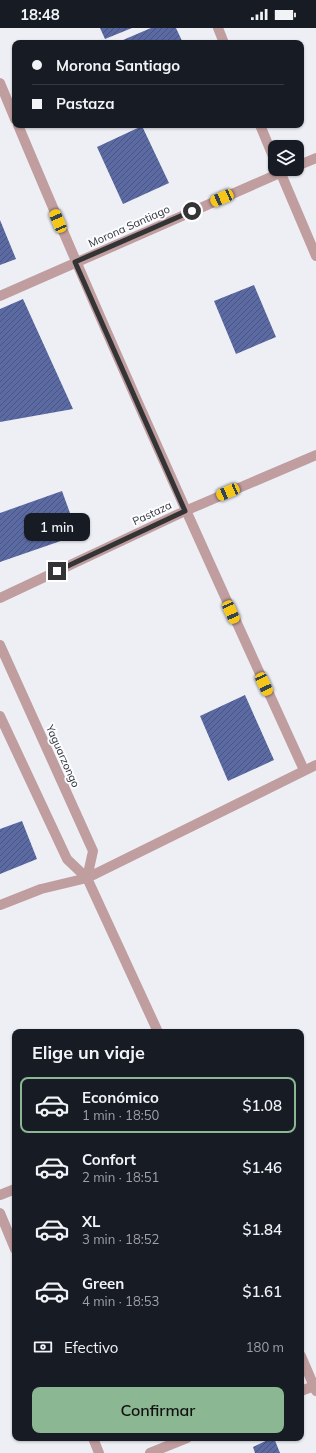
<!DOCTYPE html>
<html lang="es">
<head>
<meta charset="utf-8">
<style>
	body { margin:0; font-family:Mulish,sans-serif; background:#242831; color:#f1f3f6; height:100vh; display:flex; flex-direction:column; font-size:15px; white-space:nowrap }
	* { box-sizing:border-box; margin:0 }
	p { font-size:13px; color:#9ea1a6 }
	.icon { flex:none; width:22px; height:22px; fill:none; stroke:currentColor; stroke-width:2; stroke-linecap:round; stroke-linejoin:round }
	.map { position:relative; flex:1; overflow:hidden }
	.drawer { position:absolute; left:12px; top:1001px; width:292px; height:412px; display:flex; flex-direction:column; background:#171b24; border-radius:8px; box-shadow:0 1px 3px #0004 }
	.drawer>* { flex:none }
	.hud { position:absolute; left:12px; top:12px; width:292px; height:88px; border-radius:8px; box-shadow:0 1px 3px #0004; display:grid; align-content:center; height:88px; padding:0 20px; background:#171b24 }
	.fabs { position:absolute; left:268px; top:112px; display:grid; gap:8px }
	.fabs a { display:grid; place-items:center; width:36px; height:36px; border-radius:8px; background:#171b24; box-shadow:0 1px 3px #0004; font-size:20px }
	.end { position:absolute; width:18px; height:18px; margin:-9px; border:5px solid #343437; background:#fff; box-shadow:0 0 0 2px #fff }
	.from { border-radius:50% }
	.bubble { position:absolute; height:28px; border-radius:8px; background:#171b24; box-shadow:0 1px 3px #0004; font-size:13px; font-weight:600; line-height:28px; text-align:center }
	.car { position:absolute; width:12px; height:24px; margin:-12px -6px; border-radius:5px; box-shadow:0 0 3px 1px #0007; background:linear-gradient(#f5c518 24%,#345 0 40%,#f5c518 0 76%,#345 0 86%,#f5c518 0) }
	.hud b { display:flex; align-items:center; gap:14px; height:38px; font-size:15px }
	.hud b+b { border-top:1px solid #363941 }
	.hud i { width:10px; height:10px; background:#f1f3f6 }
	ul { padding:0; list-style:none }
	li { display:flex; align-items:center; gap:12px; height:56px; margin:0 8px 6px; padding:0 12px; border:2px solid transparent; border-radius:8px }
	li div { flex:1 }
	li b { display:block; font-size:15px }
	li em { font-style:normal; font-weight:600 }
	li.selected { border-color:#8cb793 }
	li>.icon { width:36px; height:36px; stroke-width:1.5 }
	h2 { padding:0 20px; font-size:18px; line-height:48px }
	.pay { display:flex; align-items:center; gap:10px; height:44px; padding:0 20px; font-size:15px }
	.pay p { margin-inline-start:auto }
	.button { display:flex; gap:8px; margin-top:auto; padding:8px 20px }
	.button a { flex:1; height:46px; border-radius:8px; background:#8cb793; color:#111; font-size:16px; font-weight:600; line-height:46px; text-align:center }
	.status { display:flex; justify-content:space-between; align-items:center; height:28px; padding:0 20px; background:#171b24; direction:ltr }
	.status svg { height:11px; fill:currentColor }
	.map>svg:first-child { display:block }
	.building { fill:url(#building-hatch) }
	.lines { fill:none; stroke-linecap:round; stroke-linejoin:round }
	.minor { stroke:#c09d9e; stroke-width:10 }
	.route { stroke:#343437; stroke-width:5 }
	.labels { text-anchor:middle; stroke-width:4; stroke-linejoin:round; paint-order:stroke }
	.street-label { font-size:11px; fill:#343437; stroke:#fbfcff }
</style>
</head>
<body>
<div class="status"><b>18:48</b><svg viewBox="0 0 49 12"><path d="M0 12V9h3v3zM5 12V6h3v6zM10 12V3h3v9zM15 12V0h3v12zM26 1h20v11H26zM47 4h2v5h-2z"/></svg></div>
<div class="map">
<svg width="316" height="1425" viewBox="0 0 316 1425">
	<defs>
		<pattern id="building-hatch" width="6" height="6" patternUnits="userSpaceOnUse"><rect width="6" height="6" fill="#5c6aa4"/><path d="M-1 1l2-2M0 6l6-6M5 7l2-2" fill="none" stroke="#49547f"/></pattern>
	</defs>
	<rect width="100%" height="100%" fill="#edeff5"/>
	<path class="building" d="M100 0H132L105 11Z
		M151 0H176L183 15H116Z
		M142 98 169 155 123 176 97 119Z
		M0 192 16 231 0 237Z
		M254 257 276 309 236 326 214 273Z
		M23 271 73 381 0 394V281Z
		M62 463 78 507 0 534V485Z
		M245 667 274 732 228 753 200 688Z
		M22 793 37 831 0 846V801Z
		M272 1410H274L280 1425H255L253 1419Z"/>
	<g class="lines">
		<path class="minor" d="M218 0 224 15
			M0 55 15 91
			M18 97C109 314 206 528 304 742
			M260 97 275 133
			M297 138 316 130
			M279 141 316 228
			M0 268 289 141
			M0 570 185 483 316 427
			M0 617 93 823 87 850
			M0 688 67 831 87 850 158 1004
			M0 877 41 861 87 850 316 737
			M0 1167 15 1161
			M0 1185 15 1221
			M301 1328 316 1363
			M301 1363 314 1358
			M93 1410 99 1425
			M150 1425 187 1410"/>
	</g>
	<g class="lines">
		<path class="route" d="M57 543 185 483 75 234 192 183"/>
	</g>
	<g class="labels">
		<g class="street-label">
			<text transform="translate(129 198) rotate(-24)" y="4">Morona Santiago</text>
			<text transform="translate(152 485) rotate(-25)" y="4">Pastaza</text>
			<text transform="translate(63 728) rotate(66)" y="4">Yaguarzongo</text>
		</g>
	</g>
</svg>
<div class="fabs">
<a><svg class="icon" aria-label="layers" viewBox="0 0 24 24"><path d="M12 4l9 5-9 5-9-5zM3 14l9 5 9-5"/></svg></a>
</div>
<i class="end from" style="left:192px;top:183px"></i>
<i class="end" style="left:57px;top:543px"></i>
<div class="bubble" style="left:24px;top:485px;width:66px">1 min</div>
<i class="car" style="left:222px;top:170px;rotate:246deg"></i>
<i class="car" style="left:58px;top:193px;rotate:337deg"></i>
<i class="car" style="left:228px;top:464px;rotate:247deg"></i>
<i class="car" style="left:231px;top:584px;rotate:156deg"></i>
<i class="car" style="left:264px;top:656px;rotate:155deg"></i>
<div class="hud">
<b><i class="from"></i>Morona Santiago</b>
<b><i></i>Pastaza</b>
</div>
<section class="drawer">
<h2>Elige un viaje</h2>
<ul>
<li class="selected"><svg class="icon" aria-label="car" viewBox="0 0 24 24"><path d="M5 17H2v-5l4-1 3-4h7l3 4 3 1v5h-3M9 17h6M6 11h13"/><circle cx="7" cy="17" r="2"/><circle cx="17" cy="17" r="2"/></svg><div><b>Económico</b><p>1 min · 18:50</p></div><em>$1.08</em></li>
<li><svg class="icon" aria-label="car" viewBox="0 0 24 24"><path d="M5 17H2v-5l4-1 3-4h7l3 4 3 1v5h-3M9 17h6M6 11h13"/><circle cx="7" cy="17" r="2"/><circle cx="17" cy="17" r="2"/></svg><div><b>Confort</b><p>2 min · 18:51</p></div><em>$1.46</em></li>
<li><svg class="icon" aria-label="car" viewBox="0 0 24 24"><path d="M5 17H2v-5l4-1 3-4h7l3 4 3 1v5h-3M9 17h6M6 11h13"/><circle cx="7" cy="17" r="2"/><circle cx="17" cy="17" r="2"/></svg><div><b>XL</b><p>3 min · 18:52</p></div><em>$1.84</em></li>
<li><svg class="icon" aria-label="car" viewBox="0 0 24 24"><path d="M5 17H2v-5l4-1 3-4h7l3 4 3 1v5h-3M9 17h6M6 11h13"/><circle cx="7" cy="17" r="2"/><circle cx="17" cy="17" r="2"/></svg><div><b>Green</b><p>4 min · 18:53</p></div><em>$1.61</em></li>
</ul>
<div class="pay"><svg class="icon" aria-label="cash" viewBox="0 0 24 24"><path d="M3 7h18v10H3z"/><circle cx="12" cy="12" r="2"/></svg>Efectivo<p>180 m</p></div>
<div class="button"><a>Confirmar</a></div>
</section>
</div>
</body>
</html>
